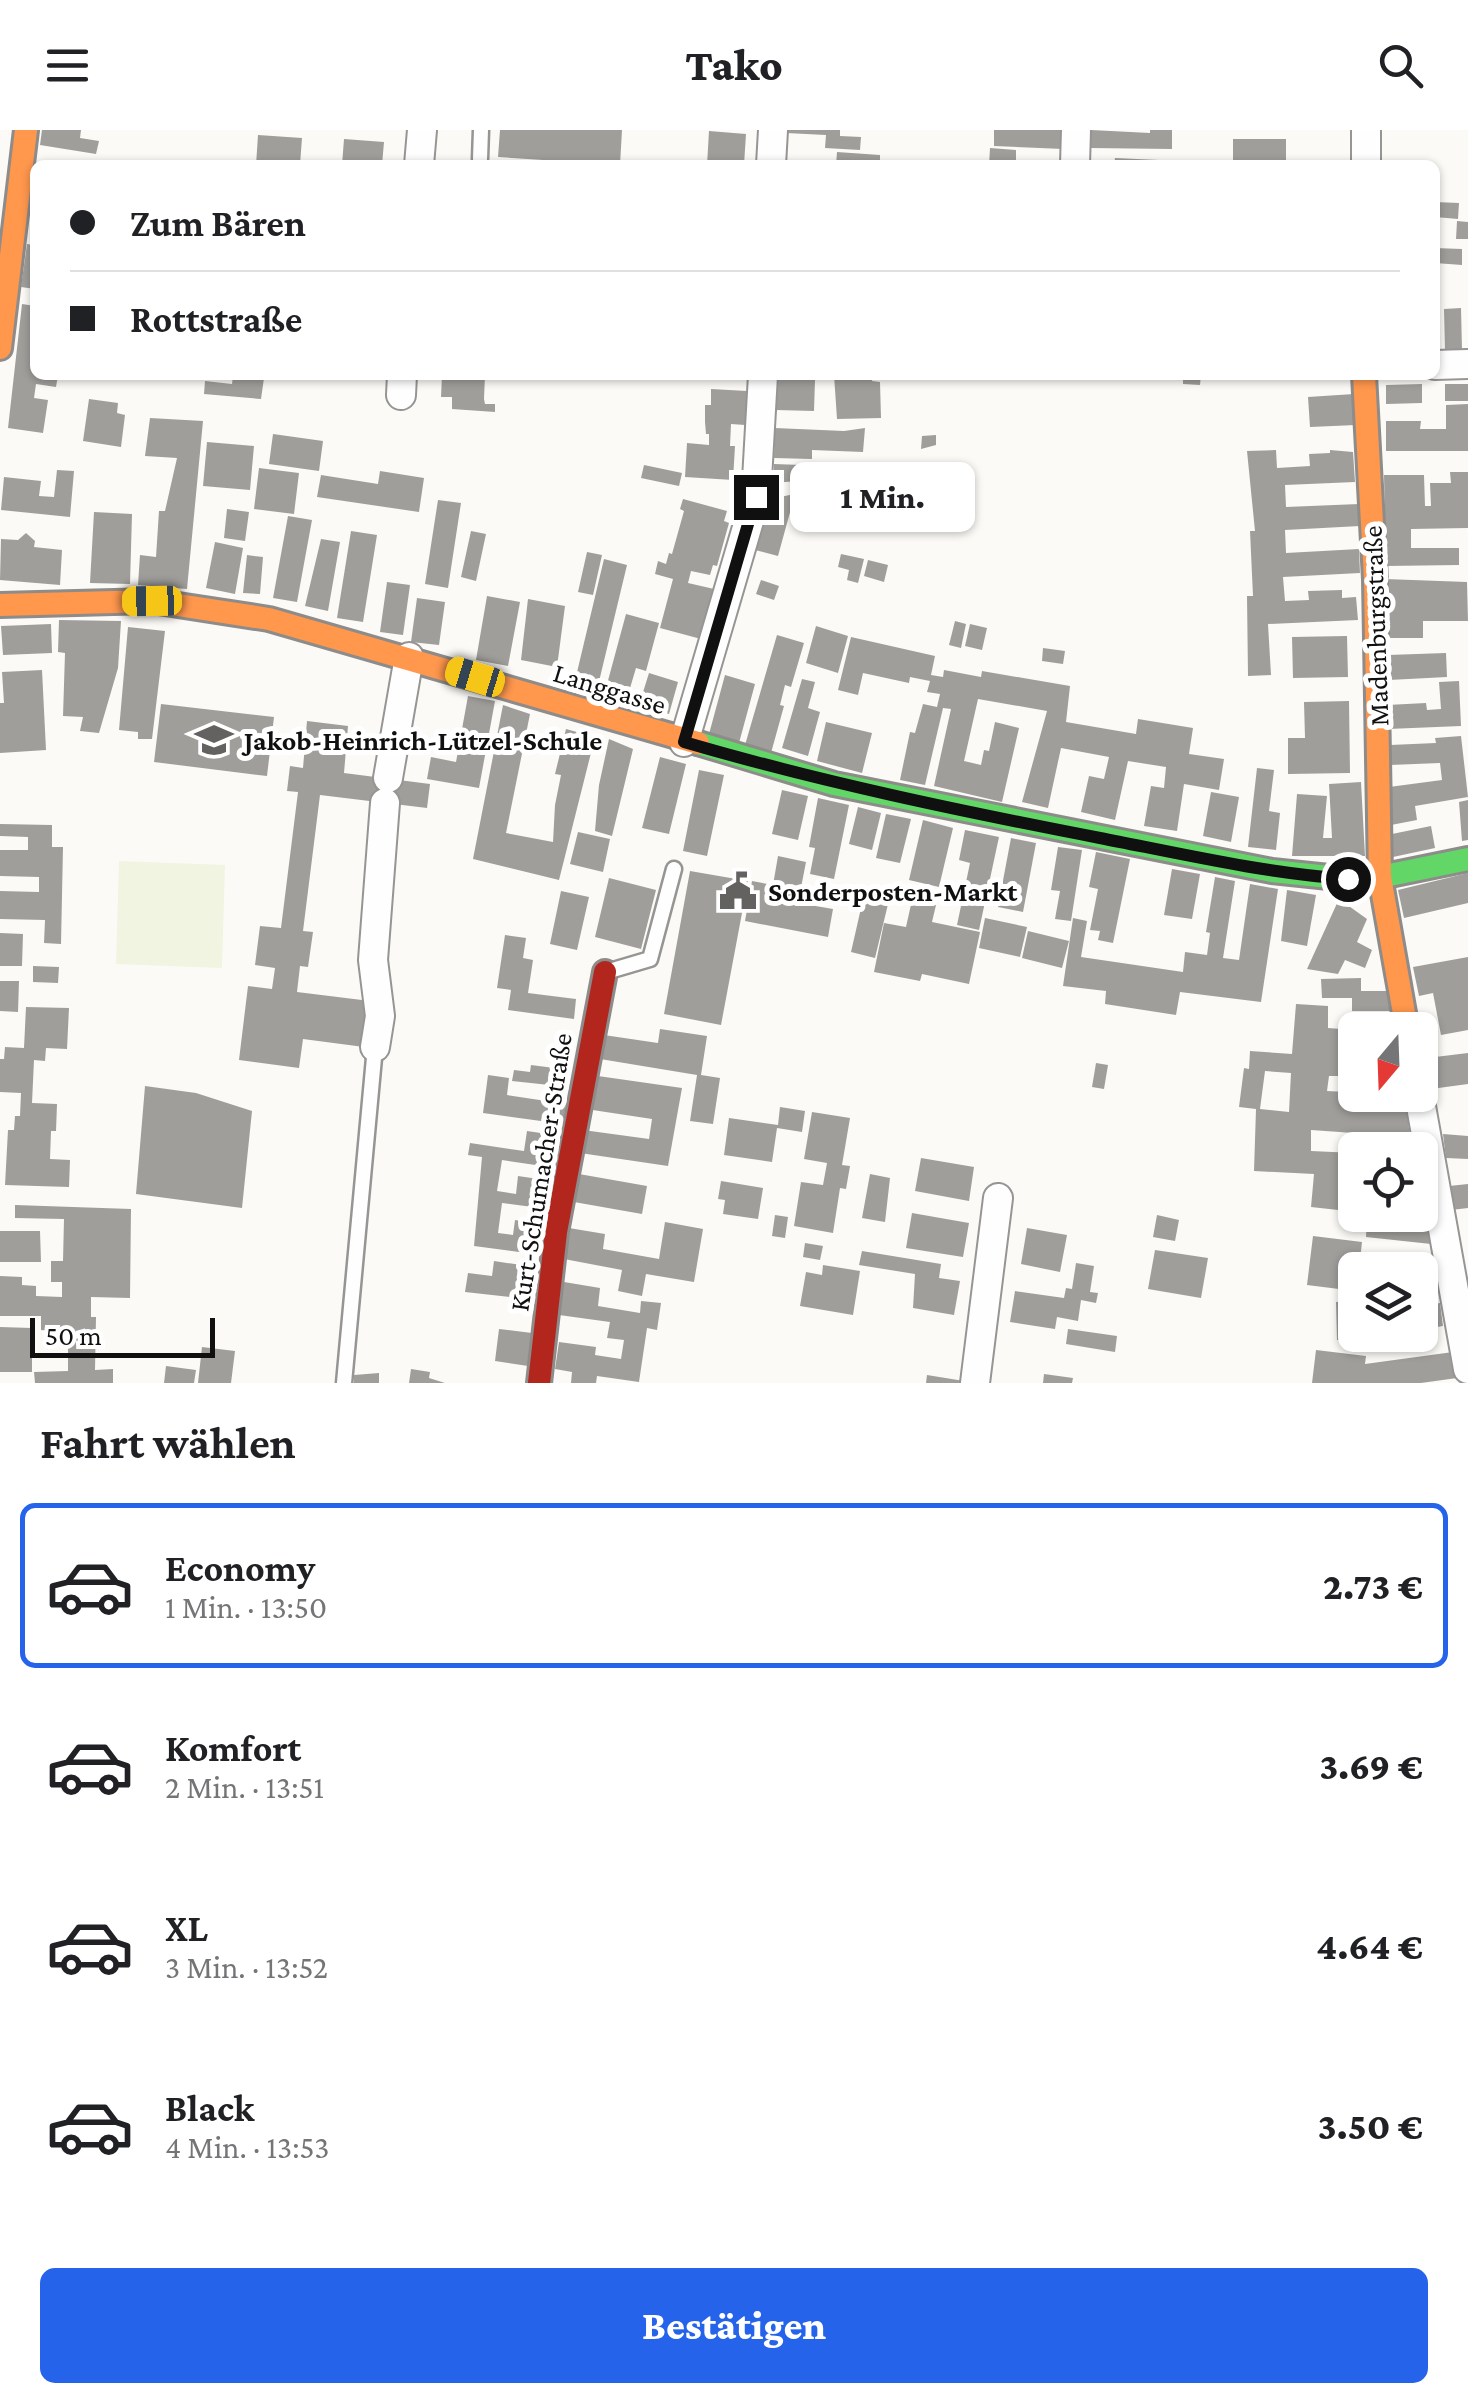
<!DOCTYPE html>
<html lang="de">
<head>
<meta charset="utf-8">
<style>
	body { margin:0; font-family:"Crimson Pro",serif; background:#f2f2f2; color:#202124; height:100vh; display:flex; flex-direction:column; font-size:38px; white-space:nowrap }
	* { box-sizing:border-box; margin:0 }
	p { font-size:32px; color:#757577 }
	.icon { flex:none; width:55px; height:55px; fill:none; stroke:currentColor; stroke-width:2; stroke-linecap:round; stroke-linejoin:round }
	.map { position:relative; height:1253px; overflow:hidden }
	.drawer { display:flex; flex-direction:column; background:#fff; flex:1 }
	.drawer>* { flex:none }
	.hud { position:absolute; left:30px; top:30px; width:1410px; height:220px; border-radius:15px; box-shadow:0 2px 8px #0004; display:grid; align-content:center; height:220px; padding:0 40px; background:#fff }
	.needle { width:65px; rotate:199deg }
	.tools { position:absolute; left:1338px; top:882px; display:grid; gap:20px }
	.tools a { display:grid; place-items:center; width:100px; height:100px; border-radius:15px; background:#fff; box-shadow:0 2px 8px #0004; font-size:50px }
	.scale { position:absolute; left:30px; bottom:25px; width:185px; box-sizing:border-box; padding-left:10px; border:5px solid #101010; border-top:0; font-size:28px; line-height:35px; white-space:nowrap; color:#101010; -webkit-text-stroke:8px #fff; paint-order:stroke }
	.end { position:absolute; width:45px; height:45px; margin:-22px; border:12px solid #101010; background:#fff; box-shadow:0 0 0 5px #fff }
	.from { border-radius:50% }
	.bubble { position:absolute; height:70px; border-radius:15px; background:#fff; box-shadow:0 2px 8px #0004; font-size:32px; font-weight:800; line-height:70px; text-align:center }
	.car { position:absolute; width:30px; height:60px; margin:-30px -15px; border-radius:12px; box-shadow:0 0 8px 2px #0007; background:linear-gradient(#f5c518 24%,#345 0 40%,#f5c518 0 76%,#345 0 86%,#f5c518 0) }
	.hud b { display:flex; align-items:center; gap:35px; height:95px; font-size:38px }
	.hud b+b { border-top:2px solid #e0e0e0 }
	.hud i { width:25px; height:25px; background:#202124 }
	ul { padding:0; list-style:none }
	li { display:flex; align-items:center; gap:30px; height:165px; margin:0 20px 15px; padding:0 20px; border:5px solid transparent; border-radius:15px }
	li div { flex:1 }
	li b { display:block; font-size:38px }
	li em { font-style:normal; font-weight:800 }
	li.selected { border-color:#2563eb }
	li>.icon { width:90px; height:90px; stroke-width:1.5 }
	h2 { padding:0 40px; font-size:45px; line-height:120px }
	.primary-button { display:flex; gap:20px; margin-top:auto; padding:20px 40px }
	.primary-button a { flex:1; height:115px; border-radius:15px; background:#2563eb; color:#fff; font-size:40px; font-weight:800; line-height:115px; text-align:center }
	header { display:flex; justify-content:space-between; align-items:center; height:130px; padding:0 40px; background:#fff; font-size:45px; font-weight:800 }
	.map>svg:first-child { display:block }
	.pitch { fill:#f1f4e1 }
	.building { fill:#a09e9b; fill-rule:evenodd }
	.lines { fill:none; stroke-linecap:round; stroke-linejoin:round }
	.lane-casing { stroke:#969594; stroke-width:19 }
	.street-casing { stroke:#969594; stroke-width:32 }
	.fast-casing { stroke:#8d8c8a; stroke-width:28 }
	.slow-casing { stroke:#8d8c8a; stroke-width:28 }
	.jam-casing { stroke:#8d8c8a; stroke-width:28 }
	.lane { stroke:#fffefe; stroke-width:14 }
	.street { stroke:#fffefe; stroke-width:28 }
	.fast { stroke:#63d668; stroke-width:22 }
	.slow { stroke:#ff974d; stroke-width:22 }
	.jam { stroke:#b3261e; stroke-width:22 }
	.route { stroke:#101010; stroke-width:12 }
	.labels { text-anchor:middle; stroke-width:10; stroke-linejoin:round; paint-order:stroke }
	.street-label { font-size:28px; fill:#101010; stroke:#fff }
	.poi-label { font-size:28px; font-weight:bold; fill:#101010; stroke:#fff; text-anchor:start }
</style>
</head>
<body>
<header><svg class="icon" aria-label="menu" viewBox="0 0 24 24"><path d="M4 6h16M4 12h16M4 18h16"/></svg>Tako<svg class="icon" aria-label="search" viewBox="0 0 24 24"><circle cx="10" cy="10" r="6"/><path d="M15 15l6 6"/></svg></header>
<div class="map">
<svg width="1468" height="1253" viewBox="0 0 1468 1253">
	<rect width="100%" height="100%" fill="#fcfaf6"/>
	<path class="pitch" d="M119 731 225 735 222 838 116 834Z"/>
	<path class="building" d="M42 0H81L80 8 99 11 96 24 40 15Z
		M500 0H622L620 35H559V31L498 27Z
		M787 0H840V6L861 7 860 20 825 18 826 5 786 3Z
		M994 0H1064L1063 19 994 16Z
		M1091 0 1150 3V0H1172V19L1090 18Z
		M709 1 746 4 744 35H707Z
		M258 5 302 8 300 35H256Z
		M344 9 384 12 382 35H342Z
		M1233 9H1286V35H1233Z
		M990 18 1016 20V35H989Z
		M837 22 880 25V35H836Z
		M1115 28 1159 30 1158 35H1114Z
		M1435 72 1459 73 1458 89 1435 87Z
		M1457 91 1468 92V109H1456Z
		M27 114 35 115V159L21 157Z
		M1435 118 1462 119V135L1435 133Z
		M22 174 35 176V245H58L56 257 36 254 34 268 48 270 43 303 8 298Z
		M1461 178 1462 220 1445 221 1444 179Z
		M233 245H278L277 250 264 248 261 269 204 264 205 251 232 254Z
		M442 245H485L484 269 485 274H495V282L452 279V267H441Z
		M834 245H872V251L880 252 881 288 837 289Z
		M1183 245H1201L1200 255 1183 254Z
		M778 249 815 250 814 281 776 280Z
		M1422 254V273L1386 274V255Z
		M1445 254H1468V271H1445Z
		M711 259 747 261 745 295 731 294 730 316H735L733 350 685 347 687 313 709 315V304H706L705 292V275H711Z
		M1354 264 1356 295 1310 297 1308 267Z
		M89 269 118 273 117 283 125 285 121 317 83 311Z
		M1468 274V321H1386V291H1421L1420 299H1446V275Z
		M150 288 203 291 187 459 138 455 140 425 156 427 159 381H165L177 328 145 326Z
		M775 298 844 301 865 298 863 322 812 320V329L774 328Z
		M273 304 323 311 319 341 269 334Z
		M936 305V315L921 319 922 306Z
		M207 312 254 316 250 360 203 356Z
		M1276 320 1277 338 1310 336 1309 324 1330 323V320L1353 322 1355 352 1285 355 1286 377 1359 374 1360 396 1285 400 1286 423 1359 419 1360 443 1283 447 1285 471 1309 470 1308 461 1342 460V468L1356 467 1358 490 1268 494 1271 545 1248 546 1247 466H1253L1250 401H1255L1247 321Z
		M774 334 830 336 821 349 774 353Z
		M644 335 682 343 679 356 641 348Z
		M259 338 299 343 294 384 254 379Z
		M57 340 74 341 70 387 1 380 4 347 41 351 39 366 54 367Z
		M380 341 424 348 419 382 317 367 321 345 378 354Z
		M1450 342H1468V398L1411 399V418H1459V435L1386 436 1384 345H1424L1425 376H1431L1430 353H1451Z
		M869 350 879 353 873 374 863 372Z
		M795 364 778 426 755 420 769 369Z
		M683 369 727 381 724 391 729 393 717 436 713 435 710 445 691 441 688 453 714 459 701 509 660 498 673 449 655 444 658 431 666 434 669 423 672 424 684 381 680 379Z
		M438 370 461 373 448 458 425 454Z
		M227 379 249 382 245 411 224 408Z
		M94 382 132 384 130 454 90 453Z
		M288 386 312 390 297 472 273 468Z
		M351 401 377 405 363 492 337 488Z
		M471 401 486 404 476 451 461 447Z
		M26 403 35 411 34 417 62 420 60 455 0 450 1 409 18 410Z
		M321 409 340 412 328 481 305 476Z
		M215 412 243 418 235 464 206 458Z
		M587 422 602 425 593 465 578 462Z
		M841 424 864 429 858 453 847 450 849 440 838 437Z
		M247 425 263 427 260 464 243 463Z
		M604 429 627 435 596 564 573 559Z
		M868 430 888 435 884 452 864 446Z
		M1385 449 1467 452 1468 491H1423V508H1385Z
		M761 450 779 456 774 470 756 464Z
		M387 452 410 455 403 505 380 502Z
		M487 466 520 472 508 536 476 530Z
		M417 468 445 472 439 515 411 512Z
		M528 469 565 476 557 537 521 530Z
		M626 484 659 493 646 541 636 538 625 575 603 569Z
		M59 490 121 491 118 538 99 603 80 601 83 587 63 586 65 523 58 522Z
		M955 491 966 494 961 518 949 515Z
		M51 494 52 523 3 525 1 496Z
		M970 494 987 498 982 520 965 516Z
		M816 496 848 506 838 543 806 533Z
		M128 497 165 501 152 609H138V602L119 600Z
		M777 505 804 513 791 557 785 555 780 575 784 576 771 623 745 615Z
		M1347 506 1348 547 1293 548 1292 507Z
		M851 507 935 526 931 545 943 547 944 540 981 547 982 541 1070 556 1066 592 1136 604 1138 589 1193 598 1189 624 1224 629 1219 660 1184 654 1177 701 1144 696 1151 656 1164 658 1166 637 1128 631 1115 690 1081 682 1089 646 1104 649 1109 627 1061 618 1048 678 1022 672 1047 581 978 569 964 631 981 635 984 620 989 621 995 592 1019 598 1002 672 934 656 951 579 943 578 925 655 900 650 910 602 915 603 923 574 937 577 940 564 927 562 930 551 910 547 909 553 863 543 858 565 838 560Z
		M1043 518 1065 521 1063 534 1042 531Z
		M1446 523 1447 547 1389 550 1388 525Z
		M42 540 46 620 0 623V573H4L2 542Z
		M649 543 678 552 669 584 639 575Z
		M725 545 755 554 739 613 709 604Z
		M802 549 815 552 808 578 820 582 808 626 782 618Z
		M1459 551 1461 596 1388 599 1387 575 1426 573 1427 580 1441 579 1439 552Z
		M468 566 495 571 479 658 427 649 431 627 456 632Z
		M1349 571 1350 643 1288 644V608H1305L1304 572Z
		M161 574 274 587 267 646 154 632Z
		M503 575 530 584 506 703 553 712 555 675 561 645 555 644 566 599 595 607 559 750 473 729Z
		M307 591 348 596 344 643 430 654 427 678 320 665 303 801 313 802 308 837 300 836 297 862 370 871 364 917 303 909 299 938 239 930 248 856 272 859 275 838 255 835 260 796 281 798 298 662 287 661 290 636 303 638Z
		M826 592 872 603 862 643 817 631Z
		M1461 606 1468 667 1415 676 1417 690 1391 695 1389 657 1442 650 1440 633 1390 635V615L1436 613 1435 608Z
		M609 609 633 619 612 706 595 701 599 655Z
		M660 627 686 634 669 704 642 698Z
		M1257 638 1274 640 1269 681 1280 683 1276 720 1248 717Z
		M699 640 724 645 707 726 683 721Z
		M1361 652 1365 726H1292L1297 664 1327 666 1323 708H1332L1329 654Z
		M782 660 808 666 798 710 772 704Z
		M1211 662 1239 667 1231 712 1203 706Z
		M818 668 849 675 834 749 810 744 815 718 809 717Z
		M1468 670V710L1462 711 1459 672Z
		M858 677 881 683 872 720 849 714Z
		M886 684 911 689 900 733 876 728Z
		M923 690 953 698 939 757 909 750Z
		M0 694 52 695V717H63L61 814 44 813 45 790 0 789V761L39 762V747L0 746V720H28V707L0 706Z
		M1431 696 1435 718 1393 727 1392 704Z
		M965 700 999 707 979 800 957 795 970 733 959 730Z
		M578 702 610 709 603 742 570 734Z
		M1011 708 1036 713 1023 782 998 777Z
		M1058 717 1082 720 1071 791 1055 789 1060 761 1051 760Z
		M1096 722 1130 729 1113 813 1098 810 1100 801 1090 800 1098 759 1089 757Z
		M778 726 806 732 798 773 833 779 828 807 745 791 752 751 773 755Z
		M1172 739 1200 744 1192 789 1164 785Z
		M690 741 748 751 721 895 664 884Z
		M1468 743V773L1404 788 1398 760Z
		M1215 747 1235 751 1223 828 1239 830 1250 754 1278 759 1261 872 1180 862 1176 885 1105 874 1106 861 1063 856 1073 788 1087 791 1081 827 1183 842 1185 822 1207 825 1210 803 1206 802Z
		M609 748 656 760 641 819 595 807Z
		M1287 760 1316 765 1307 816 1281 811Z
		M561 761 589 767 577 820 550 814Z
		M864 765 889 770 875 828 851 822Z
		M1339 769 1367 789 1357 812 1372 820 1365 838 1345 830 1338 844 1307 839Z
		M912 770 936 775 932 792 980 802 969 854 922 844 920 851 874 842 884 793 906 797Z
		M985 788 1027 797 1020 827 979 818Z
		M1028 801 1069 811 1062 838 1022 828Z
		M0 803 23 804 22 836H0Z
		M505 805 526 808 523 828 533 830 528 863 576 869 574 889 508 880 511 860 497 858Z
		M1468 827V900L1441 905 1433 863 1419 866 1413 837Z
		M33 836 59 837 58 853 33 852Z
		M1361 848V861H1388L1393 881H1352V868H1322L1321 849Z
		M0 851H19L18 882 0 881Z
		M1296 874 1328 876V898L1355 900V946H1329L1327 961 1405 965 1410 1007 1311 1000V1021L1355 1023V1046L1350 1045 1347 1081 1311 1077 1314 1044 1254 1041 1256 979 1239 977 1244 938 1249 939 1250 921 1292 924ZM1265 941 1291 943 1289 982 1260 979Z
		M26 877 69 878 67 919 46 918 45 931 34 930 32 973 57 974 56 1001H51L50 1029 70 1030 69 1057 5 1055 8 1000H14L15 986H20L21 963 0 962V929H4L5 917 24 918Z
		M660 899 707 906 701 945 720 948 713 994 690 991 697 945 594 928 597 904 658 913Z
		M1468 923V954L1431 959 1427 928Z
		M1096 933 1108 935 1104 959 1092 957Z
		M531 935 570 940 568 957 512 951 514 940 530 942Z
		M488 945 509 948 507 965 566 974 563 994 483 983Z
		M591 945 682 958 668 1036 580 1023 583 1000 649 1009 652 989 586 979Z
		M145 956 196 963 252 981 242 1078 136 1064Z
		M780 977 805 981 802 1002 777 998 772 1032 724 1025 729 988 778 995Z
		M812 982 850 988 842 1035 850 1036 846 1059 840 1058 833 1103 794 1096 801 1052 823 1055 827 1033 804 1029Z
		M527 1001 561 1006 556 1038 502 1030 497 1061 516 1064 518 1046 552 1051 548 1079 502 1073 498 1103 513 1105 515 1090 545 1095 541 1125 474 1116 482 1027 468 1025 470 1013 524 1021Z
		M1443 1004 1468 1006V1029L1446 1028Z
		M921 1028 974 1037 969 1071 915 1061Z
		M579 1044 647 1056 642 1084 574 1072Z
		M870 1044 890 1048 885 1092 862 1088Z
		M721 1051 763 1058 758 1089 723 1084 725 1070 718 1069Z
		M1468 1054V1078L1451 1080 1449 1056Z
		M15 1075 131 1079 130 1168 91 1167V1187H96L95 1240 113 1239V1253H35L34 1242 68 1241V1201H41V1186H0V1146L22 1147V1155L36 1156V1166L62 1167V1152H51V1131H63L64 1089 15 1088Z
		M912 1083 969 1093 963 1127 906 1118Z
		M1427 1084 1431 1114 1366 1107 1367 1085Z
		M775 1085 788 1087 785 1108 772 1106Z
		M1157 1085 1179 1090 1175 1111 1153 1107Z
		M665 1092 703 1099 694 1152 646 1144 642 1166 618 1161 622 1140 564 1129 569 1098 605 1104 603 1119 659 1129Z
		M1027 1098 1067 1105 1060 1142 1021 1134Z
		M0 1101H40L41 1132H0Z
		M1313 1106 1362 1112 1359 1140H1355V1161L1307 1155Z
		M805 1113 823 1116 820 1130 803 1127Z
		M1155 1120 1208 1128 1201 1168 1148 1159Z
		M862 1121 941 1134 939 1148 960 1151 954 1185 913 1178 915 1144 859 1135Z
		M494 1131 541 1138 537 1170 465 1162 468 1143 492 1146Z
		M1076 1133 1094 1136 1090 1162 1098 1163 1096 1173 1081 1170 1078 1191 1057 1187 1055 1199 1010 1192 1015 1161 1064 1168 1066 1158 1072 1159Z
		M823 1135 860 1141 853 1185 800 1176 806 1142 822 1145Z
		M1435 1135 1440 1162 1420 1163V1140H1407V1137Z
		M564 1152 600 1158 598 1176 640 1183 641 1171 661 1173 657 1200 647 1198 639 1252 597 1246 596 1253H571L572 1242 555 1239 559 1212 596 1217 595 1225 621 1229 624 1210 607 1208 610 1192 559 1185Z
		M1355 1171V1205H1368V1208L1337 1210 1336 1172Z
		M1440 1173 1443 1196 1420 1200V1176Z
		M0 1197 32 1198V1242H0Z
		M499 1199 532 1203 528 1236 495 1231Z
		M1068 1199 1117 1206 1115 1222 1066 1214Z
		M202 1217 235 1221 231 1253H198Z
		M1316 1220 1366 1226 1365 1234 1453 1222 1457 1248 1421 1253H1312Z
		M166 1236 196 1240 194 1253H164Z
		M411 1239 430 1242 429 1248 445 1253H409Z
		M379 1243V1253H354V1245Z
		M1044 1244 1073 1248 1072 1253H1043Z
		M927 1245 964 1251V1253H926Z"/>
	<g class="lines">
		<g class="lane-casing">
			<path id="lane" d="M480 29 481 0
				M606 842 650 829 674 739
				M344 1253 375 917"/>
		</g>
		<g class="street-casing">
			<path id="street" d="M419 35 422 0
				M771 35 773 0
				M1075 35 1076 0
				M1366 35V0
				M1435 235 1468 234
				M401 265 402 245
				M684 612 756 367 763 245
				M388 648 409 527
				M375 917 380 886 373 830 385 673
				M1419 965 1468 1239
				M975 1253 998 1068"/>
		</g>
		<g class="fast-casing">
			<path id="fast" d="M698 613 834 654 1272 741 1348 749 1380 747 1468 729"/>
		</g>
		<g class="slow-casing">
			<path id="slow" d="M0 218 26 0
				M1364 245 1375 449 1380 747 1407 900
				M0 475 152 471 269 489 698 613"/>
		</g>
		<g class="jam-casing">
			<path id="jam" d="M539 1253 556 1102 605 842"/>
		</g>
		<use href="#lane" class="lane"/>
		<use href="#street" class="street"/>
		<use href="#fast" class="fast"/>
		<use href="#slow" class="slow"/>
		<use href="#jam" class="jam"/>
	</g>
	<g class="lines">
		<path class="route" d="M756 367 684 612C821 652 960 681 1100 708 1182 724 1264 743 1348 749"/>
	</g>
	<defs>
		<g id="school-bare" transform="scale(3)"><path d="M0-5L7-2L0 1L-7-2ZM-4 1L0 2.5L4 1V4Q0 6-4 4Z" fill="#636260" stroke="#fff" stroke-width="2.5" paint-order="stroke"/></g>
		<g id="civic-bare" transform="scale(3)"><path d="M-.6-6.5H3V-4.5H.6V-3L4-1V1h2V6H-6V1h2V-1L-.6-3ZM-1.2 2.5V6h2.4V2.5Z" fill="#636260" stroke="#fff" stroke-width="2.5" paint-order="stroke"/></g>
	</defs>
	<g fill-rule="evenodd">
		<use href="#school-bare" x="214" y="610"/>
		<use href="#civic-bare" x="738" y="761"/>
	</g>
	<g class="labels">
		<g class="street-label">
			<text transform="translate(1375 496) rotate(-92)" y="10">Madenburgstraße</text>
			<text transform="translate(610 558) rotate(17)" y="10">Langgasse</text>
			<text transform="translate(540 1042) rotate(-81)" y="10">Kurt-Schumacher-Straße</text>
		</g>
		<g class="poi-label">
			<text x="244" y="620">Jakob-Heinrich-Lützel-Schule</text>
			<text x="768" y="771">Sonderposten-Markt</text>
		</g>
	</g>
</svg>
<div class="tools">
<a><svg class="needle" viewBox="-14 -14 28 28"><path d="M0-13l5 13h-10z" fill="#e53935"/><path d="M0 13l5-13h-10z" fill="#757577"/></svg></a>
<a><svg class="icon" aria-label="locate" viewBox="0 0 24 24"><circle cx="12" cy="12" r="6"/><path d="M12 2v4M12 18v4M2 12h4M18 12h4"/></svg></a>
<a><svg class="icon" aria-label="layers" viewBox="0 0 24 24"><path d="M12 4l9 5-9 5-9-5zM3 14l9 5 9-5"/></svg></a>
</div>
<div class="scale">50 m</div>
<i class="end from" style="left:1348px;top:749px"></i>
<i class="end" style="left:756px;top:367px"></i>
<div class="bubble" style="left:790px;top:332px;width:185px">1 Min.</div>
<i class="car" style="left:152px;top:471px;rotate:269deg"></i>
<i class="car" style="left:475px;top:547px;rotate:287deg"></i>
<div class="hud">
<b><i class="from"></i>Zum Bären</b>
<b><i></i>Rottstraße</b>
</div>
</div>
<section class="drawer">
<h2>Fahrt wählen</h2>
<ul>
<li class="selected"><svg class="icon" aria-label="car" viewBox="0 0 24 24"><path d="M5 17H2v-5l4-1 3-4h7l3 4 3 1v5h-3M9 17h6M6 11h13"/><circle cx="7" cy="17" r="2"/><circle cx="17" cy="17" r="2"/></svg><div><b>Economy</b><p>1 Min. · 13:50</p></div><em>2.73 €</em></li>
<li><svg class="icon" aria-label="car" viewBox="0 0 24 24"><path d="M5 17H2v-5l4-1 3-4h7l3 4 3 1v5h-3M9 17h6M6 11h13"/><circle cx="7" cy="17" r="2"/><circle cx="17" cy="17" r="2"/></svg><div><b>Komfort</b><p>2 Min. · 13:51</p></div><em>3.69 €</em></li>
<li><svg class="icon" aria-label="car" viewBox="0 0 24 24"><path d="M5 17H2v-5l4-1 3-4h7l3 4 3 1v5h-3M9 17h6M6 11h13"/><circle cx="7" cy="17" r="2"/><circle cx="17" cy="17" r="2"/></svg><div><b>XL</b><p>3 Min. · 13:52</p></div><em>4.64 €</em></li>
<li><svg class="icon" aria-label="car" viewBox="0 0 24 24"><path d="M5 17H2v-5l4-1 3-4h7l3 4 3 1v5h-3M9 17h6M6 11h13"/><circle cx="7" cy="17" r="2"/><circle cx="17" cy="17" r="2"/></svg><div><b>Black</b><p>4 Min. · 13:53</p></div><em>3.50 €</em></li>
</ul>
<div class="primary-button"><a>Bestätigen</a></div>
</section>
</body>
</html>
